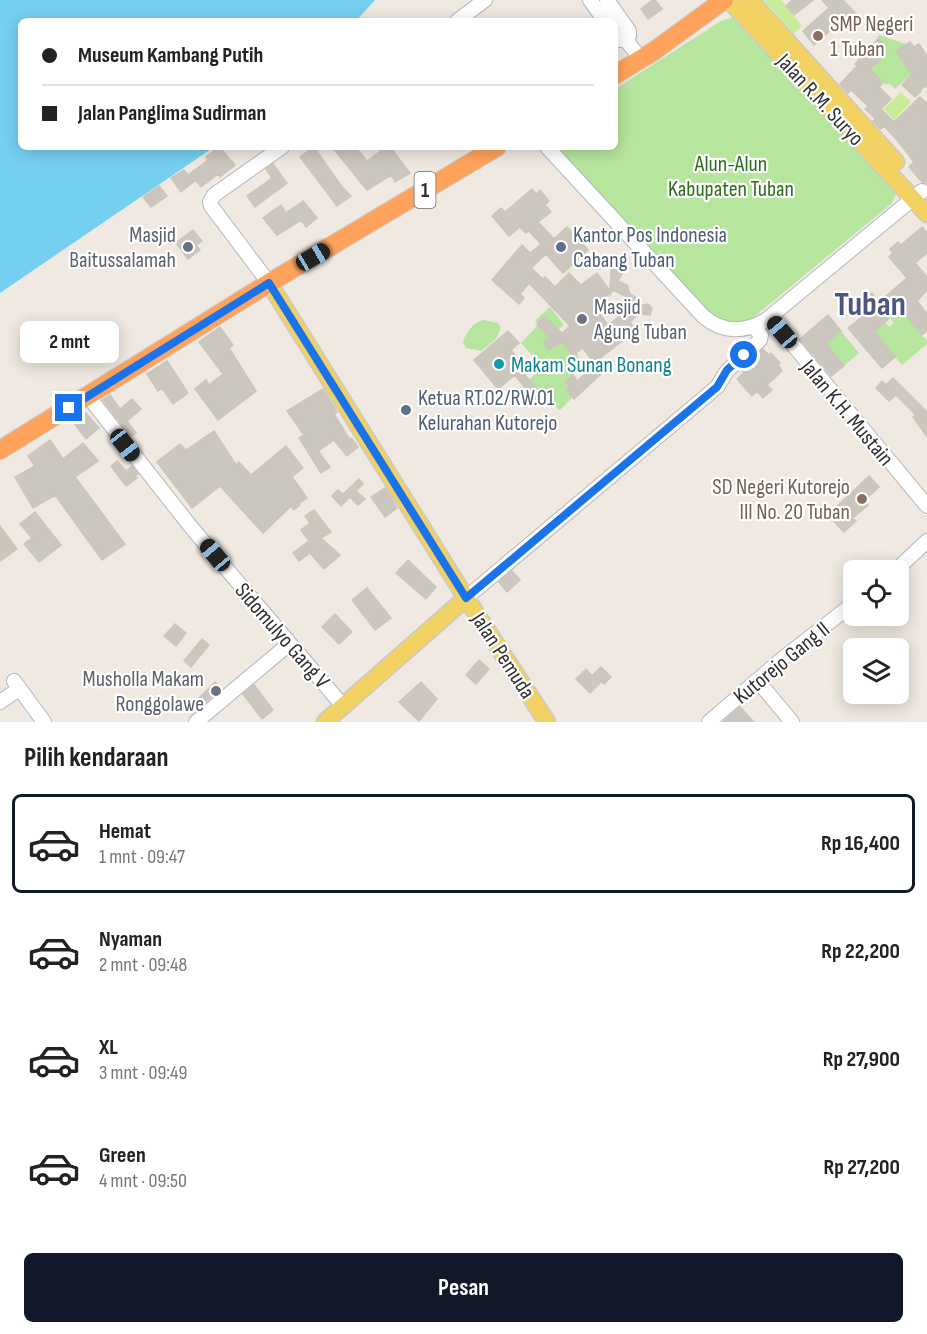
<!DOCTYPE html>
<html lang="id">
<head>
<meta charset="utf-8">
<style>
	body { margin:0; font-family:"Sofia Sans Condensed",sans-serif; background:#f6f6f6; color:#222; height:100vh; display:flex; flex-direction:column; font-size:22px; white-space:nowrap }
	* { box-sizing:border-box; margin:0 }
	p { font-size:20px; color:#767676 }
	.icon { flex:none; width:33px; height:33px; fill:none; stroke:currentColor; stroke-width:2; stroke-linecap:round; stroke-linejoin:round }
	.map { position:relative; height:722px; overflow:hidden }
	.panel { display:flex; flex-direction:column; background:#fff; flex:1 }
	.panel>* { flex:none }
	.guide { position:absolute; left:18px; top:18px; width:600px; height:132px; border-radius:9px; box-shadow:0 3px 15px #0003; display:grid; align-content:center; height:132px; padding:0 24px; background:#fff }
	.fabs { position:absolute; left:843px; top:560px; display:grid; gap:12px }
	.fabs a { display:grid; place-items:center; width:66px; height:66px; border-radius:9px; background:#fff; box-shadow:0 3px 15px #0003; font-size:30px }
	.end { position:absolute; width:27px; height:27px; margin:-14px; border:8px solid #1a73e8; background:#fff; box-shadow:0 0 0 3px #fff }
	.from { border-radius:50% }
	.bubble { position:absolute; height:42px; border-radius:9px; background:#fff; box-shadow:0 3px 15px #0003; font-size:20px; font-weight:700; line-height:42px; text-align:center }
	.car { position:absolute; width:18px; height:36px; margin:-18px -9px; border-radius:8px; box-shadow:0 0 4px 2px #0007; background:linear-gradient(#222 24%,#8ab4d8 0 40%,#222 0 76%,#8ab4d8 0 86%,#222 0) }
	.guide b { display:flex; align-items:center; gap:21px; height:57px; font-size:22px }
	.guide b+b { border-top:2px solid #e0e0e0 }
	.guide i { width:15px; height:15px; background:#222 }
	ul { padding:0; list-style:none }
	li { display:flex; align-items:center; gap:18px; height:99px; margin:0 12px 9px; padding:0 12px; border:3px solid transparent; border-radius:9px }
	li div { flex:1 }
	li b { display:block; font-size:22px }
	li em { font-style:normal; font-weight:700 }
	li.current { border-color:#111827 }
	li>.icon { width:54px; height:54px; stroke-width:1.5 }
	h2 { padding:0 24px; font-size:27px; line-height:72px }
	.button { display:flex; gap:12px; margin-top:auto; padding:12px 24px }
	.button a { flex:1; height:69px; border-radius:9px; background:#111827; color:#fff; font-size:24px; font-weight:700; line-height:69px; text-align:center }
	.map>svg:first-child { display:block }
	.green { fill:#b6e59e }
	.pitch { fill:#c9ec9a }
	.water { fill:#75cff0 }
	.building { fill:#cbc7bf; stroke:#cbc5ba; stroke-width:1.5; fill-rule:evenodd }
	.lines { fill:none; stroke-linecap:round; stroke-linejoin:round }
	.minor-casing { stroke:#b4b7c1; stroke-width:16 }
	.major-casing { stroke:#c9c9c9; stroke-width:19 }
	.highway-casing { stroke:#c9c9c9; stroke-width:20 }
	.minor { stroke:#fff; stroke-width:14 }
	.major { stroke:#f2d163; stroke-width:16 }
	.highway { stroke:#ffa35c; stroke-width:18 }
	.route { stroke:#1a73e8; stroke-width:8 }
	.education-dot { fill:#8d6e63; stroke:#fff; stroke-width:2 }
	.worship-dot { fill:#6b7280; stroke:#fff; stroke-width:2 }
	.service-dot { fill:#5c6f8a; stroke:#fff; stroke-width:2 }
	.culture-dot { fill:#0f9aa8; stroke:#fff; stroke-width:2 }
	.labels { text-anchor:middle; stroke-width:4.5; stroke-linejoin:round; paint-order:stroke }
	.shield { fill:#fff; stroke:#6d6d6d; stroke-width:1.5 }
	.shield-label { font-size:21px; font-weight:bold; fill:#2e2e2e }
	.education-label { font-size:22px; fill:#785e54; stroke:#fff; text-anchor:start }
	.street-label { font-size:22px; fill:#2e2e2e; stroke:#fff }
	.park-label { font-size:22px; fill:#2c6e1b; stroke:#fff }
	.worship-label { font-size:22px; fill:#5b616d; stroke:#fff; text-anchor:end }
	.service-label { font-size:22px; fill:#4e5e75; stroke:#fff; text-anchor:start }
	.culture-label { font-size:22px; fill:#0d838f; stroke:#fff; text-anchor:start }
	.town-label { font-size:34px; font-weight:bold; fill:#4d5680; stroke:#fff }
</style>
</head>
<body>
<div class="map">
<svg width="927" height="722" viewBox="0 0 927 722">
	<rect width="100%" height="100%" fill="#efe9e1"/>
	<path class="green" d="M735 17 897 192 891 204 750 320C737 327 725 323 711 319L553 147H615V89L721 21Z
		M879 35 906 44 897 51 915 79 927 71V89L910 75 895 89 889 83 886 85 870 69 880 59 876 55 885 46 877 38Z
		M550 307 564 325 555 332 572 355 577 352C582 369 576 372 565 382L570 387 566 390 572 398 560 410 544 400 529 380 543 367 521 343 539 324 535 321Z
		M900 309 927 341V344L902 365 874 332 885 322 889 327 894 323 890 318Z
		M485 320 497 323 501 327 496 339 481 351 466 348 463 342C466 332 474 321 485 320Z
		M841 331 859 353 844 366 826 344Z"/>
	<path class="pitch" d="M764 0H781L802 26 793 34Z
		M901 92 911 102 894 120 884 109Z"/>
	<path class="water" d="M0 0H375L356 21H21V147H214L0 293Z"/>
	<path class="building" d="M653 0H655L662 9 648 19 641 9Z
		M792 0H813L794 15 786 6Z
		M822 0H843L862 20 857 25 848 15 814 45 803 31 829 8Z
		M878 39 885 46 877 55 880 59 870 69 883 83 879 87 891 99 881 109 894 122 920 97 927 103V184L922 182 909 167 914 162 898 141 884 126 881 129 873 121 876 119 865 109 868 106 851 90 848 93 840 84 857 66 855 64Z
		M910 42 914 47 919 44 927 56V84L920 90 921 91 915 97 902 85 912 74 896 51Z
		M219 147 235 165 220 177 218 174 201 187 196 180 181 192 171 178 184 170 188 175 208 160 206 157Z
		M314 147 342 187 351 196 337 206 300 157Z
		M332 147H355L367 161 386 147H390L410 173 395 182 391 175 367 190Z
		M273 164 287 183 255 207 247 196 272 178 266 169Z
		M159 186 167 196 151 207 143 197Z
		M532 189 536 194 540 190 549 201 545 205 551 212 538 222 554 239 567 227 588 250 563 273 546 254 531 268 543 279 545 277 555 287 569 273 581 285 597 273 610 291 611 270 614 266H618L623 272 618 281 627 285 630 294 637 298 638 306 648 304 652 308 650 315 639 314 630 322 636 330 594 363 583 348 573 355 562 342 548 350 544 342 551 339 537 324 545 317 562 333 570 326 529 283 520 294 524 298 519 304 492 280 522 245 530 253 541 244 529 231 526 233 520 227 509 236 492 216 501 208 505 212ZM613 290 625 296V301L629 309 608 325 594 306 610 293V295Z
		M303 201 317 218 306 227 301 220 277 235 263 218 281 205 286 213Z
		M922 227 927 233V253L915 263 927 277V290L917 301 927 314V330L922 335 900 309 885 322 874 332 895 357 882 368 848 328 869 311 861 302 872 293 879 302 907 278 889 257 893 253 890 249 898 242 901 245Z
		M193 230 202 241 196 245 200 250 188 259 176 243Z
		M828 315 841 331 826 344 844 366 831 376 800 339Z
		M220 327 233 345 229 348 256 391 218 420 195 389 206 380 209 385 223 374 199 342Z
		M508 331 519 343 511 350 525 367 521 370 542 396 536 402 515 375 498 389 474 360Z
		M763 349 769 355 771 353 780 363 778 365 782 371 767 385 772 390 763 398 757 391 752 396 737 379 744 373 741 370Z
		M167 361 188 393 173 404 162 388 158 391 147 374Z
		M592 362 602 373 574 399 566 390 570 387 565 382 573 375 577 381 588 371 585 368Z
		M893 378 927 412V437L913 417 916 415 896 395 889 401 876 388 882 381 886 385Z
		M323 389 337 412 334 414 350 440 351 438 358 447 347 456 334 440 318 451 330 467 321 473 299 438 304 435 287 411Z
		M110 395 120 409 132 399 141 409 127 421 136 433 131 436 103 400Z
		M84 411 99 428 86 439 71 419Z
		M214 431 236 465 239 462 251 475 286 446 303 468 292 477 307 498 299 503 300 505 294 510 291 506 263 533 220 486 192 508 157 462 180 444 186 450Z
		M50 440 63 459 83 443 98 461 75 477 125 544 102 560 55 495 33 508 15 477 35 466 28 456Z
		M117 461 126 471 132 466 138 474 135 475 137 478 126 486 111 466Z
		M869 476 879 487 865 500 868 505 853 518 856 521 844 532 828 515Z
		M359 479 363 484 356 491 365 499 358 505 350 497 341 506 332 496 338 490 343 494Z
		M385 488 397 508 385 517 371 497Z
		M314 510 331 532 321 538 340 555 324 569 310 553 299 561 293 553 309 541 301 530 310 523 305 516Z
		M35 512 61 545 39 562 24 544 32 538 20 524Z
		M0 526 17 549 0 561Z
		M408 560 436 587 426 599 396 573Z
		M512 571 520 580 507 592 499 582Z
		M367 588 391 618 375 630 352 600Z
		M335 614 352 632 339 644 322 627Z
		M175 624 186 633 176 646 164 636Z
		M202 639 209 645 191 667 184 661Z
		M479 660 489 669 476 684 466 675Z
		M601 667 611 677 604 684 602 681 590 693 576 679 586 669 592 676Z
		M215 682 221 689 203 704 198 699Z
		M421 682 437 699 419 721 399 702Z
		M254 685 273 710 262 719 243 694Z
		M740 707 754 722H723Z"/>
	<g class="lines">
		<g class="minor-casing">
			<path id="minor" d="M590 0 605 21
				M607 0 629 31V36L625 39
				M457 21 485 0
				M615 35 620 40 625 39 641 59
				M547 147 703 316C722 333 744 333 766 320L922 191
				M269 283 211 206 210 202 214 195 282 147
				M770 317 927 506
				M88 396 191 527 343 706
				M896 570 927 541
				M466 598 717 387 727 371 760 340 761 335 753 326
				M757 680 792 722
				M14 681 44 722
				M0 702 19 689
				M196 722 289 644
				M709 722 782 659 854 603"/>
		</g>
		<g class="major-casing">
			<path id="major" d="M729 0 927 214
				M750 0 896 162
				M269 283 466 598 547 722
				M325 722 466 598"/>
		</g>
		<g class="highway-casing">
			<path id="highway" d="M615 75 654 51 724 0
				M0 450 269 283 497 147"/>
		</g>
		<use href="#minor" class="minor"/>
		<use href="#major" class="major"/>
		<use href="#highway" class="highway"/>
	</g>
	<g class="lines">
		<path class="route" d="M69 408 269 283 466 598 717 387 727 370 744 355"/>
	</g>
	<g class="education-dot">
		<circle cx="818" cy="36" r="6"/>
		<circle cx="862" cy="499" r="6"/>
	</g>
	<g class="worship-dot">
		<circle cx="188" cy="247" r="6"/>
		<circle cx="582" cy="319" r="6"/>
		<circle cx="216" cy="691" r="6"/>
	</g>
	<g class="service-dot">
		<circle cx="561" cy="247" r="6"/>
		<circle cx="406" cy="410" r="6"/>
	</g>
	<circle class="culture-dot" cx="499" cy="364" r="6"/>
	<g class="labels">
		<rect class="shield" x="414.5" y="172" width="21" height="36" rx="4.5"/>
		<g class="shield-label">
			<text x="425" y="197">1</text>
		</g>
		<g class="education-label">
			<text x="830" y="31">SMP Negeri<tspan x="830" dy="25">1 Tuban</tspan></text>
			<text x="850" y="494" text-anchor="end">SD Negeri Kutorejo<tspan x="850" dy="25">III No. 20 Tuban</tspan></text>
		</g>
		<g class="street-label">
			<text transform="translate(821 99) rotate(47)" y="8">Jalan R.M. Suryo</text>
			<text transform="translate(848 412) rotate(50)" y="8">Jalan K.H. Mustain</text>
			<text transform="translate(283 635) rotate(49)" y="8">Sidomulyo Gang V</text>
			<text transform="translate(504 655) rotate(57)" y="8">Jalan Pemuda</text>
			<text transform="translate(781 662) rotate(-39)" y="8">Kutorejo Gang II</text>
		</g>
		<g class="park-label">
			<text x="731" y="171">Alun-Alun<tspan x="731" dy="25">Kabupaten Tuban</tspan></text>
		</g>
		<g class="worship-label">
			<text x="176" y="242">Masjid<tspan x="176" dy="25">Baitussalamah</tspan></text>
			<text x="594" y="314" text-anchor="start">Masjid<tspan x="594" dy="25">Agung Tuban</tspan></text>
			<text x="204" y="686">Musholla Makam<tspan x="204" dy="25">Ronggolawe</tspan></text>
		</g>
		<g class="service-label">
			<text x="573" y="242">Kantor Pos Indonesia<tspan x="573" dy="25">Cabang Tuban</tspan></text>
			<text x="418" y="405">Ketua RT.02/RW.01<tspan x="418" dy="25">Kelurahan Kutorejo</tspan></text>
		</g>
		<g class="culture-label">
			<text x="511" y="372">Makam Sunan Bonang</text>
		</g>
		<g class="town-label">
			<text x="870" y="315">Tuban</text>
		</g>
	</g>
</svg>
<div class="fabs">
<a><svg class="icon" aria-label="locate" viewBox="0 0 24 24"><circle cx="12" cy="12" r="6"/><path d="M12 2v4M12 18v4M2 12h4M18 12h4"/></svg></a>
<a><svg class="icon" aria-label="layers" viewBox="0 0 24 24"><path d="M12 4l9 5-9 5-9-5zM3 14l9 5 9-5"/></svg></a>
</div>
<i class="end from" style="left:744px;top:355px"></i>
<i class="end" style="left:69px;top:408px"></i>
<div class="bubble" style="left:20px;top:321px;width:99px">2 mnt</div>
<i class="car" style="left:313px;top:257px;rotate:60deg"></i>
<i class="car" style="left:782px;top:332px;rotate:320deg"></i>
<i class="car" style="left:125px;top:445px;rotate:142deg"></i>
<i class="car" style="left:215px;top:555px;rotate:320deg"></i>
<div class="guide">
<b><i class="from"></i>Museum Kambang Putih</b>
<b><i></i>Jalan Panglima Sudirman</b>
</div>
</div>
<section class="panel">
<h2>Pilih kendaraan</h2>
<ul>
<li class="current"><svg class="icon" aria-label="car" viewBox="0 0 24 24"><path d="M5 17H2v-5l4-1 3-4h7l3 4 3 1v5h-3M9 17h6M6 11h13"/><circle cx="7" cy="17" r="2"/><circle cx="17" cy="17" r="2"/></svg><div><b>Hemat</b><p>1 mnt · 09:47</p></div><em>Rp 16,400</em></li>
<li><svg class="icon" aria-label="car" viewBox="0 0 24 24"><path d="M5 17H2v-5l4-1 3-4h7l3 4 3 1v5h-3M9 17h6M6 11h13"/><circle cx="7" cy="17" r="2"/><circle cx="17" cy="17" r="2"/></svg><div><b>Nyaman</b><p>2 mnt · 09:48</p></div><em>Rp 22,200</em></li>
<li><svg class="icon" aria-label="car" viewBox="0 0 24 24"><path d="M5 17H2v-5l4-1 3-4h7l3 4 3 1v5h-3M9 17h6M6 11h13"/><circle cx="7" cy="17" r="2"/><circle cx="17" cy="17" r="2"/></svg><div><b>XL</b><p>3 mnt · 09:49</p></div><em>Rp 27,900</em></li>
<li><svg class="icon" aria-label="car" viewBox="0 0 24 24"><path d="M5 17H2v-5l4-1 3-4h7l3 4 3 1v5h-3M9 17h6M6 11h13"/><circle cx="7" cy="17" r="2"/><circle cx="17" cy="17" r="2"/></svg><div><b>Green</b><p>4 mnt · 09:50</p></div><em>Rp 27,200</em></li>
</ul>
<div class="button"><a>Pesan</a></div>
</section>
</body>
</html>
